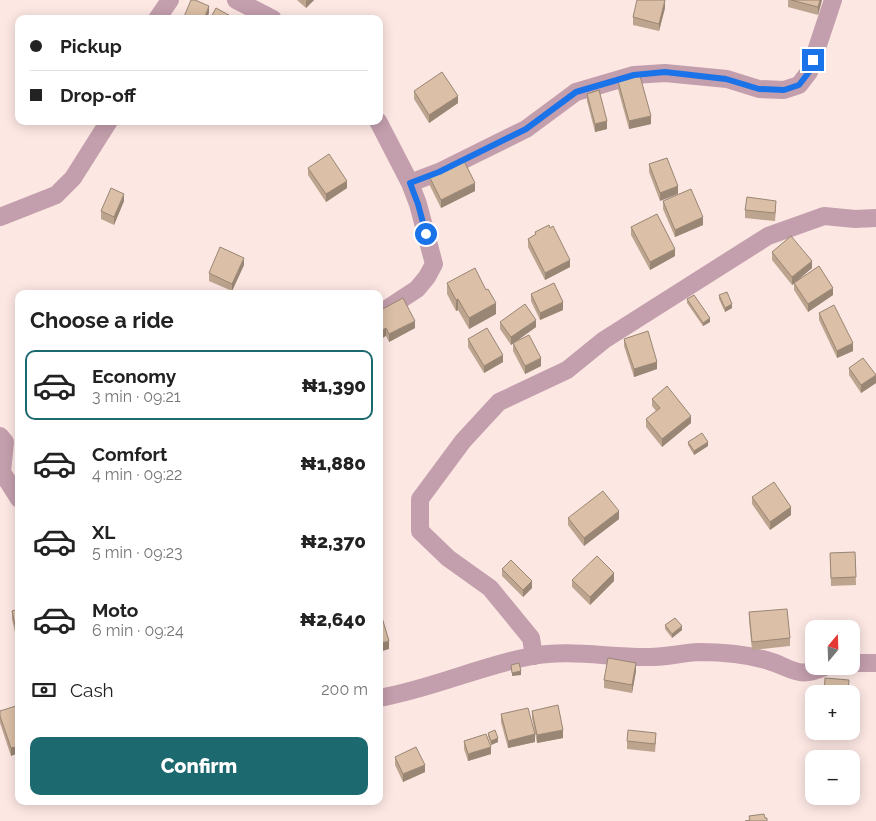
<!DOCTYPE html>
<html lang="en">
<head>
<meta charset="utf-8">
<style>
	body { margin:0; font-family:Raleway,sans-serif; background:#f6f6f6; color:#222; height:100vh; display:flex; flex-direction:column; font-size:19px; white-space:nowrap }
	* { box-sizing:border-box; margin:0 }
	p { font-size:16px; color:#767676 }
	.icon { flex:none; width:28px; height:28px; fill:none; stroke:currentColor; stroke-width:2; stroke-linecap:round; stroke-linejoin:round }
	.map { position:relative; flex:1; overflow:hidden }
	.panel { position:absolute; left:15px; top:290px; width:368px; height:515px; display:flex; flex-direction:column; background:#fff; border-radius:10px; box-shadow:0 2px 12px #0003 }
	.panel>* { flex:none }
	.banner { position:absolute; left:15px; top:15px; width:368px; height:110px; border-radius:10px; box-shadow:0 2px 12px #0003; display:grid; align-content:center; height:110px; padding:0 15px; background:#fff }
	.needle { width:32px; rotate:19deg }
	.controls { position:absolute; left:805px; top:620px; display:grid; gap:10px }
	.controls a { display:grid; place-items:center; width:55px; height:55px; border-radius:10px; background:#fff; box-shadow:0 2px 12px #0003; font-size:25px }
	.end { position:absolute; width:22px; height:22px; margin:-11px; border:6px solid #1a73e8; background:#fff; box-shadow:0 0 0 2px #fff }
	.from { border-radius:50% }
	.banner b { display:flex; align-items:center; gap:18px; height:48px; font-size:19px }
	.banner b+b { border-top:1px solid #e0e0e0 }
	.banner i { width:12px; height:12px; background:#222 }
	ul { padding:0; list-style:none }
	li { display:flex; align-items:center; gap:15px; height:70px; margin:0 10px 8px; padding:0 5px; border:2px solid transparent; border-radius:10px }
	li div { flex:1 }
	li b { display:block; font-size:19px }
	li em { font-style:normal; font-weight:800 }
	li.selected { border-color:#1d6970 }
	li>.icon { width:45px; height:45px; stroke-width:1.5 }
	h2 { padding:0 15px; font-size:22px; line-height:60px }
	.pay { display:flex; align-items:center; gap:12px; height:55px; padding:0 15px; font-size:19px }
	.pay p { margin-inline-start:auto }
	.action { display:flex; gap:10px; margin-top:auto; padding:10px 15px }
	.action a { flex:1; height:58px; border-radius:10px; background:#1d6970; color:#fff; font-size:20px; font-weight:800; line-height:58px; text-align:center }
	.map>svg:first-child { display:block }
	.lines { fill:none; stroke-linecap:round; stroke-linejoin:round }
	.minor { stroke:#c39eac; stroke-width:18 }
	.wall { fill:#bca48f }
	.shaded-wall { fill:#998674 }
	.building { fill:#dbbfa6; stroke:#998674 }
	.route { stroke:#1a73e8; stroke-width:6 }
</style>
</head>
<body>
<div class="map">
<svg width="876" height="821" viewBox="0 0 876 821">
	<rect width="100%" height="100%" fill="#fce7e3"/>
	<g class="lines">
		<path class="minor" d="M236 0 273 19
			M157 19 170 0
			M378 121 410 183 418 204 434 264 427 277 417 289 379 314
			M410 183 439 172 526 129 576 92 634 75 665 73 727 79 759 89 784 90 799 85 809 72 833 0
			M0 217 56 195 73 178 109 121
			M0 436 5 442 2 472 19 499
			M534 656 531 638 490 588 448 558 420 531V499L463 441 499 402 567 370 604 340 768 236 824 216 855 219 876 218
			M851 663H876
			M379 698C431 689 480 666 532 656 571 649 611 658 650 657 666 657 682 653 699 652 721 652 745 654 766 660 794 668 796 680 827 666"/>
	</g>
	<path class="wall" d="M297 0H314L306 8Z
		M788 0H822L818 15 788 7Z
		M665 8 659 31 633 25V17Z
		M618 81 651 124 629 129 618 89Z
		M414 91 458 103 429 123 414 99Z
		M587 94 607 129 595 132 587 101Z
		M667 158 660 201 649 172V164Z
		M308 168 347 188 326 202 308 175Z
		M430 178 475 191 441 208 430 186Z
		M124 201 114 225 101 219V211Z
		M663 201 703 225 675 237 663 209Z
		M776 209 775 221 745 218V210Z
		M631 227 675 256 650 270 631 235Z
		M535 232 570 267 545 280 528 247V239L535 235Z
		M772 252 812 268 799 279 833 295 808 312 794 290V284L792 285 772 260Z
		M244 265 232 291 209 281V273Z
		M447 283 496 314 469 329 458 310 456 311 447 294Z
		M531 294 563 310 540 320 531 301Z
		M719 295 732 308 725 312 719 299Z
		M687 299 710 322 703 326 687 303Z
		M379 311 415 328 389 342 386 336Z
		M819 313 853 351 837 358 819 320Z
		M500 322 536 327 511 345 500 329Z
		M468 339 503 362 484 373 468 347Z
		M624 339 657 369 634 377 624 346Z
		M513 343 541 366 525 374 513 351Z
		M849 368 876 383 861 393 849 375Z
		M652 399 691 423 662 447 646 427V419L656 411 652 406Z
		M688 442 708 446 694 455 688 445Z
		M752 497 791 515 770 530 752 504Z
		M568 518 619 519 584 546 568 525Z
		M855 552 856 585 831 586 830 553Z
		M502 569 532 588 523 597 502 576Z
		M572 580 614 581 590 605 572 587Z
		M19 609 17 641 12 619V611Z
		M749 612 790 638V646L752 650 749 620Z
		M665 625 682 630 672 638 665 629Z
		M636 671 632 693 604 688V680Z
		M19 705 11 756 0 723V711Z
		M532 711 563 738 537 743 532 718Z
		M501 714 535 742 508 748 501 722Z
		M488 733 498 742 491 745 488 736Z
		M464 741 491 754 468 761 464 749Z
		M627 741H656L655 752 627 749Z
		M395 757 425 772 403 782 395 765Z"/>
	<path class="shaded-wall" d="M307 0H314L306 8V1Z
		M665 0V8L659 31V24Z
		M820 0H822L818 15V7Z
		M209 6V13L207 19H204Z
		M458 96V103L429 123V115Z
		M651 116V124L629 129V121Z
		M607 121V129L595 132V124Z
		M347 181V188L326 202V194Z
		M475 183V191L441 208V200Z
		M678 186V194L660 201V193Z
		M124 194V201L114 225V217Z
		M703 217V225L675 237V230Z
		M675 249V256L650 270V262Z
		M244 258V265L232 291V284Z
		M570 260V267L545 280V273Z
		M812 261V268L792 285V277Z
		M833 288V295L808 312V304Z
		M458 299V310L456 311V300Z
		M563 302V310L540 320V313Z
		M496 303V314L469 329V318Z
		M732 304V308L725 312V308Z
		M710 318V322L703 326V323Z
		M536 320V327L511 345V337Z
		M415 321V328L389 342V334Z
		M386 328V336L379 340V332Z
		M853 343V351L837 358V351Z
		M503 355V362L484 373V366Z
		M541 358V366L525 374V366Z
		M657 362V369L634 377V369Z
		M876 375V383L861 393V385Z
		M691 416V423L662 447V439Z
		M708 442V446L694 455V451Z
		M791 507V515L770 530V522Z
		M619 511V519L584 546V538Z
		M614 573V581L590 605V597Z
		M532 581V588L523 597V590Z
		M682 626V630L672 638V634Z
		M19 633V641H17V634Z
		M389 641V649L379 652V644Z
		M636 663V671L632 693V685Z
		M521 671V675L512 676V673Z
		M563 730V738L537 743V735Z
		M535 734V742L508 748V741Z
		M498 738V742L491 745V741Z
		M19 746V753L11 756V748Z
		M491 747V754L468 761V754Z
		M425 765V772L403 782V774Z"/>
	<path class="building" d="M191 0H195L209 6 204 19H183Z
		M637 0H665L659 24 633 17Z
		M791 0H820L818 7Z
		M216 8 236 19H210Z
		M442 72 458 96 429 115 414 91Z
		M640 76 651 116 629 121 618 81Z
		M599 90 607 121 595 124 587 94Z
		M329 154 347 181 326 194 308 168Z
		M667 158 678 186 660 193 649 164Z
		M464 161 475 183 441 200 430 178Z
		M111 188 124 194 114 217 101 211Z
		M691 189 703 217 675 230 663 201Z
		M747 197 776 201 775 213 745 210Z
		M657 214 675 249 650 262 631 227Z
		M549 225 550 228 553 226 570 260 545 273 528 239 536 234 535 232Z
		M791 236 812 261 792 277 772 252Z
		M220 247 244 258 232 284 209 273Z
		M819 266 833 288 808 304 794 283Z
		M475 268 486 290 488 289 496 303 469 318 458 299 456 300 447 283Z
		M554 283 563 302 540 313 531 294Z
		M727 292 732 304 725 308 719 295Z
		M694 295 710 318 703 323 687 299Z
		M403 298 415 321 389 334 386 328 379 332V311Z
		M525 304 536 320 511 337 500 322Z
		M834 305 853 343 837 351 819 313Z
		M487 328 503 355 484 366 468 339Z
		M648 331 657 362 634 369 624 339Z
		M529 335 541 358 525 366 513 343Z
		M863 358 876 375 861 385 849 368Z
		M667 386 691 416 662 439 646 419 660 408 652 399Z
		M702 433 708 442 694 451 688 442Z
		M774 482 791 507 770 522 752 497Z
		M603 491 619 511 584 538 568 518Z
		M855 552 856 577 831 578 830 553Z
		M597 556 614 573 590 597 572 580Z
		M511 560 532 581 523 590 502 569Z
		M19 609V633L17 634 12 611Z
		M787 609 790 638 752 642 749 612Z
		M379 611H380L389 641 379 644Z
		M675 618 682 626 672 634 665 625Z
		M608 658 636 663 632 685 604 680Z
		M519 663 521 671 512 673 511 665Z
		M825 678 849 680 848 694H824Z
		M19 705V746L11 748 0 716V711Z
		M558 705 563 730 537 735 532 711Z
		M528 708 535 734 508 741 501 714Z
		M495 730 498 738 491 741 488 733Z
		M628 730 656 733 655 744 627 741Z
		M486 734 491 747 468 754 464 741Z
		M416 747 425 765 403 774 395 757Z
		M764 814 765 818H767V821H745L750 820 749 816Z"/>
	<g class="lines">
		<path class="route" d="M426 234 418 204 410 183 439 172 526 129 576 92 634 75 665 72 726 79 759 89 784 90 799 85 809 72 813 60"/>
	</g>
</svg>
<div class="controls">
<a><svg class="needle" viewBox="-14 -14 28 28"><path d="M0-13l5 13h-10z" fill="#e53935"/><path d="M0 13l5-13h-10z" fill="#767676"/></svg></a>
<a>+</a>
<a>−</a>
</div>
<i class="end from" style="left:426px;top:234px"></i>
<i class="end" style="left:813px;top:60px"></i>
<div class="banner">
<b><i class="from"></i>Pickup</b>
<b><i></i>Drop-off</b>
</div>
<section class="panel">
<h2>Choose a ride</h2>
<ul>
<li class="selected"><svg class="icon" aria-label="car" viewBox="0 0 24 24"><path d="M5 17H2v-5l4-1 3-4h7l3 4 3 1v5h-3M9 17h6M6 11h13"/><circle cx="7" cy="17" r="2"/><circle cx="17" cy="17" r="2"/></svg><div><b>Economy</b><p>3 min · 09:21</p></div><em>₦1,390</em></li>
<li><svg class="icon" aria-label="car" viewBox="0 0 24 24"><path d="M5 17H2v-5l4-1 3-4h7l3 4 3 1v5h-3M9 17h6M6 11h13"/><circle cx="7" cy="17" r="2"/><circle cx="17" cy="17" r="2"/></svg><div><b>Comfort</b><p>4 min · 09:22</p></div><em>₦1,880</em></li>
<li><svg class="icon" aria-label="car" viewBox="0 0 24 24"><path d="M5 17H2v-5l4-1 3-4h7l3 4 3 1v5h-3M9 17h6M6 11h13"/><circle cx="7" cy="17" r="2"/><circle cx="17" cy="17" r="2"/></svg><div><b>XL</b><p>5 min · 09:23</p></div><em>₦2,370</em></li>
<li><svg class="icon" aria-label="car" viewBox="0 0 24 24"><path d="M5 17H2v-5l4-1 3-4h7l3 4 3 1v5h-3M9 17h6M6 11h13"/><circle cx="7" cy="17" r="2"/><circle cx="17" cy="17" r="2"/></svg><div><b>Moto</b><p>6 min · 09:24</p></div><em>₦2,640</em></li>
</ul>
<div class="pay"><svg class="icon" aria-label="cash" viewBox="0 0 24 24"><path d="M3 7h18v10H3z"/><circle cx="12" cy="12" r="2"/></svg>Cash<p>200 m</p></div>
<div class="action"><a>Confirm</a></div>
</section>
</div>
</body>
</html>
